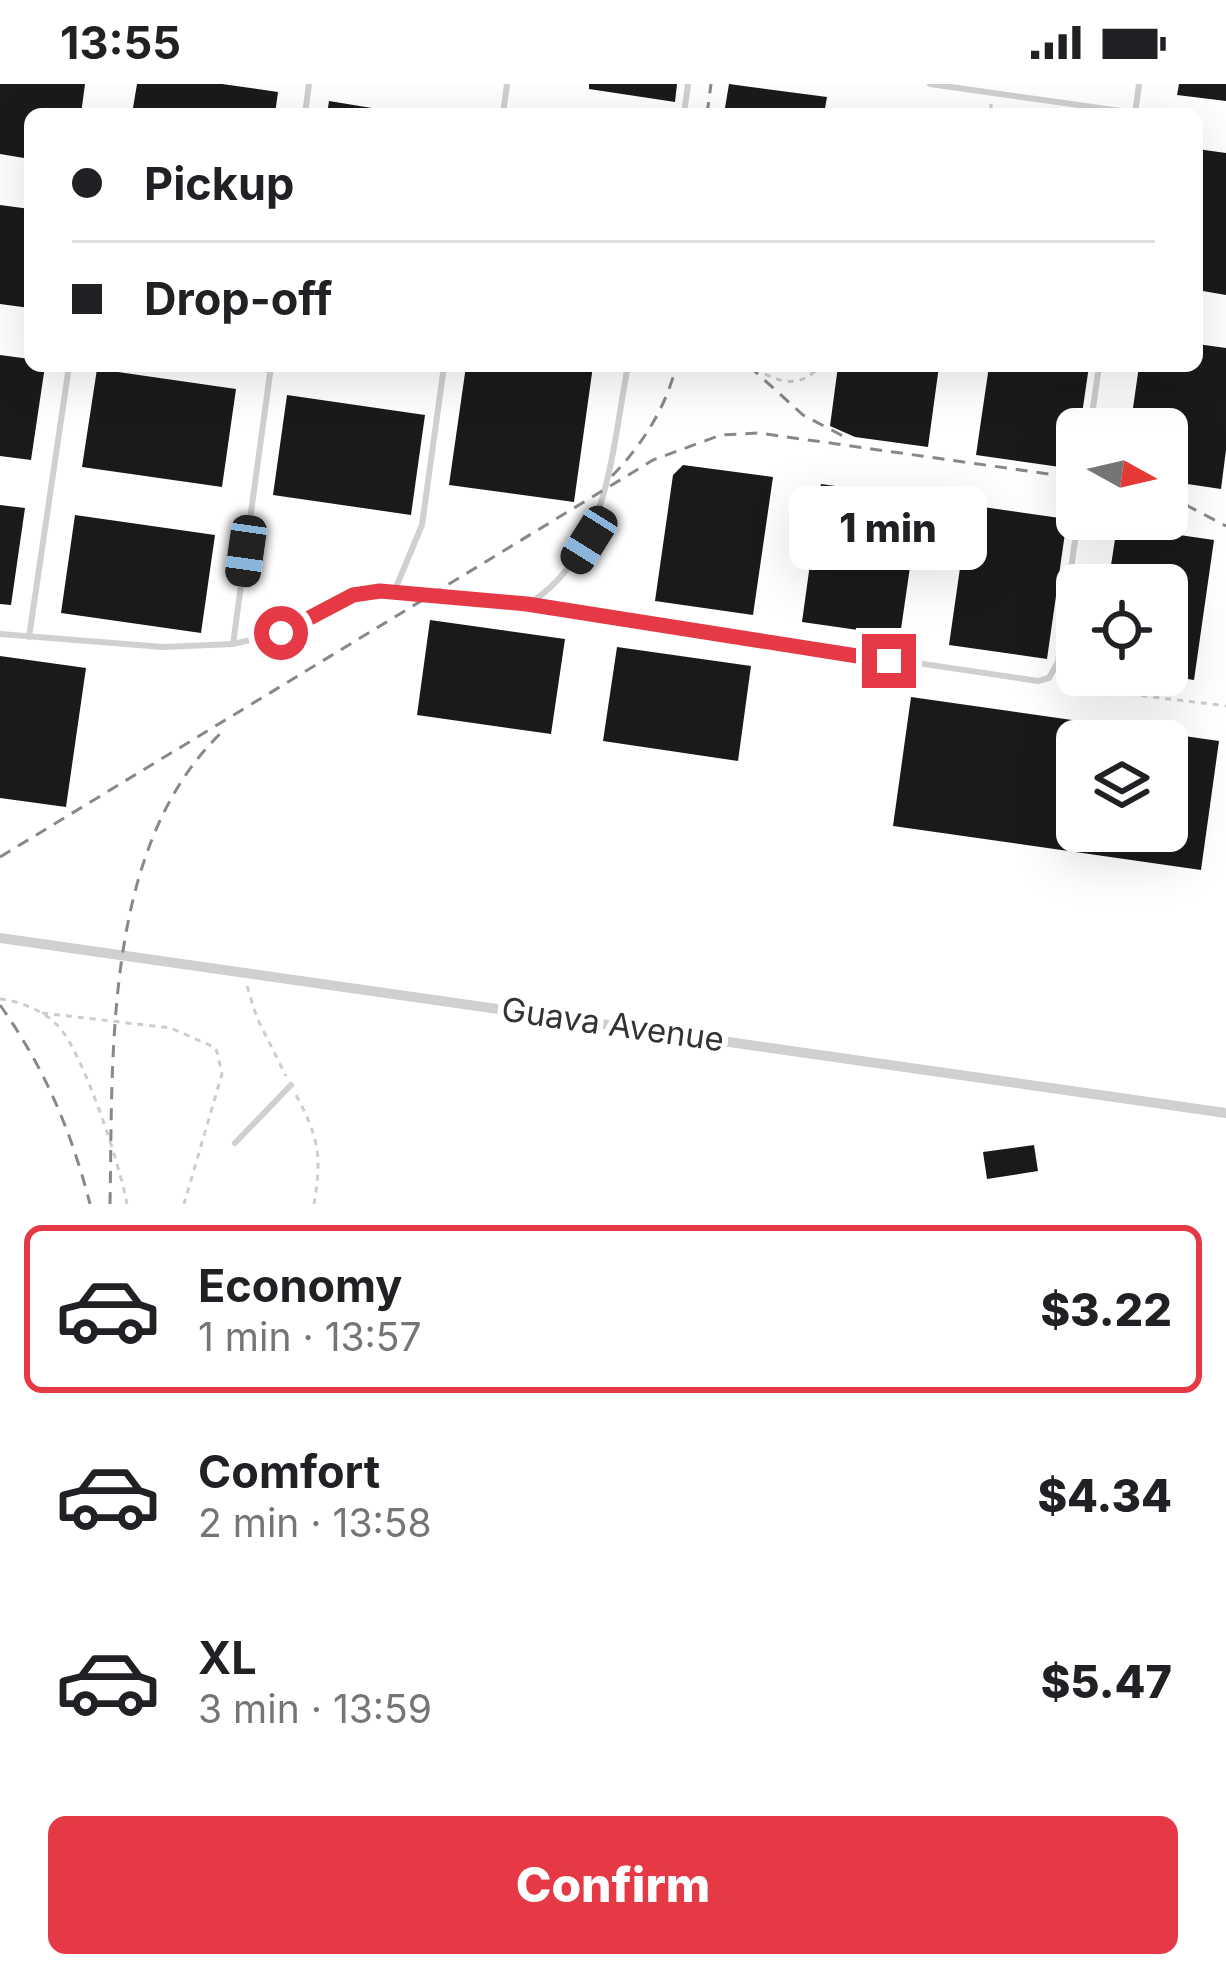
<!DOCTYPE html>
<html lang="en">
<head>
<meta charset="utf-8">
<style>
	body { margin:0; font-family:Inter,sans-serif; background:#f2f2f2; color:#202124; height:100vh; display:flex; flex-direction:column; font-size:45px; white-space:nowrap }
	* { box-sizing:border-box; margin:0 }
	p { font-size:39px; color:#757577 }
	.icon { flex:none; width:66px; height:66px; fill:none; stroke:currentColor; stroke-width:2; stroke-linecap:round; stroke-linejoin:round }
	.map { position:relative; height:1120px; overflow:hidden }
	.side { display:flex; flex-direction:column; background:#fff; flex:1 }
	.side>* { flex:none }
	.banner { position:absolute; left:24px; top:24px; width:1179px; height:264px; border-radius:18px; box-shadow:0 12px 48px #0002; display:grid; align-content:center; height:264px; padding:0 48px; background:#fff }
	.needle { width:78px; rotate:98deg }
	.controls { position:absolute; left:1056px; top:324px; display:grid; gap:24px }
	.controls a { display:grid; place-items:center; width:132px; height:132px; border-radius:18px; background:#fff; box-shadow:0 12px 48px #0002; font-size:60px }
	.end { position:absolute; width:54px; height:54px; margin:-27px; border:15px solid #e63946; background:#fff; box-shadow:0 0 0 6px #fff }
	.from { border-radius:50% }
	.bubble { position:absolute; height:84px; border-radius:18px; background:#fff; box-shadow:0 12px 48px #0002; font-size:39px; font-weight:800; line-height:84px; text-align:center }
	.car { position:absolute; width:36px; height:72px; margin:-36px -18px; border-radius:15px; box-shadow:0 0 9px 3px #0007; background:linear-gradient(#222 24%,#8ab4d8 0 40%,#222 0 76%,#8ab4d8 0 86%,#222 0) }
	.banner b { display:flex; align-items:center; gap:42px; height:114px; font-size:45px }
	.banner b+b { border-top:3px solid #e0e0e0 }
	.banner i { width:30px; height:30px; background:#202124 }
	ul { padding:21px 0 0; list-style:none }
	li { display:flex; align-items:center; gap:36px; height:168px; margin:0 24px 18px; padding:0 24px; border:6px solid transparent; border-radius:18px }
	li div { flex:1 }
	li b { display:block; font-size:45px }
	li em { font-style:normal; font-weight:800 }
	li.current { border-color:#e63946 }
	li>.icon { width:108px; height:108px; stroke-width:1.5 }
	.primary-button { display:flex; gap:24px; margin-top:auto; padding:24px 48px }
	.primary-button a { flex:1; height:138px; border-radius:18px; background:#e63946; color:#fff; font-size:48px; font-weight:800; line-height:138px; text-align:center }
	.status { display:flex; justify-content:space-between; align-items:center; height:84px; padding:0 60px; background:#fff; direction:ltr }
	.status svg { height:33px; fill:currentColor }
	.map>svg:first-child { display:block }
	.building { fill:#1a1a1a; fill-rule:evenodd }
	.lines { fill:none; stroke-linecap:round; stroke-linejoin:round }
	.path { stroke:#cdcdcd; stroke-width:3; stroke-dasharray:6 6; stroke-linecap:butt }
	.service { stroke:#d0d0d0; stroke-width:6 }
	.minor { stroke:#d0d0d0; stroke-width:10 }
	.rail { stroke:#888; stroke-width:3; stroke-dasharray:12 9; stroke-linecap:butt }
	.route { stroke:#e63946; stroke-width:15 }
	.labels { text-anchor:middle; stroke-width:12; stroke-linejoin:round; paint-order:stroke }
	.street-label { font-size:33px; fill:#333; stroke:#fff }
</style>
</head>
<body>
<div class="status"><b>13:55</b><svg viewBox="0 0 49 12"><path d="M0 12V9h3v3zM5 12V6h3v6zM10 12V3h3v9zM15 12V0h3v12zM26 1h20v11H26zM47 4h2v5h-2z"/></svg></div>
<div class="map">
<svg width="1226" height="1120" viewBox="0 0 1226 1120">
	<rect width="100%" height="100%" fill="#fff"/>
	<path class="building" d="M0 0H85L81 30H30V75L0 70Z
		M137 0H222L278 8 275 30H132Z
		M589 0H677L675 18 589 5Z
		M729 0 827 13 824 30H724Z
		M1179 0H1226V17L1177 11Z
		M329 17 378 25V30H327Z
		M1197 65 1226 69V211L1197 206Z
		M0 121 30 125V224L0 220Z
		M1197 260 1226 264V366L1221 405 1167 397V345H1130L1139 282H1197Z
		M0 271 30 275V282H45L31 376 0 372Z
		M466 282H593L574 418 449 401Z
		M838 282H939L928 363 855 353 830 342Z
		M989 282H1089L1074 385 976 371Z
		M97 285 236 305 222 403 82 383Z
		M287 311 425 331 411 431 273 411Z
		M683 381 773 393 753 531 655 517 673 391Z
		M821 400 920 414 900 552 802 538Z
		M0 421 25 424 11 521 0 520Z
		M969 421 1067 435 1047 575 949 561Z
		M75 431 215 451 201 549 61 529Z
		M1117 442 1214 456 1194 596 1167 592V501H1108Z
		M430 536 565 555 551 650 417 631Z
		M617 563 751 582 738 677 603 657Z
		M0 572 86 584 66 723 0 714Z
		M911 613 1219 657 1201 786 893 742ZM1077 657H1167V747H1077Z
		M1034 1061 1038 1087 987 1095 983 1068Z"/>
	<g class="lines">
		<path class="path" d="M991 20V30
			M765 290C787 301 803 301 820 282
			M1058 601 1226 622
			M247 902 257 934 286 992
			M0 915C20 917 45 927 59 943 84 971 120 1081 127 1120
			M42 929 171 944 216 964 222 990 184 1120
			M296 1011C319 1053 322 1074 314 1120"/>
		<path class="service" d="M930 0 1135 29
			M305 30 309 0
			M503 30 507 0
			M684 30 688 0
			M1135 30 1139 0
			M1090 345 1099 282
			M394 508 422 441 444 282
			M530 519C610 467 611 367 628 282
			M0 550 163 563 233 560 281 549 353 511 380 507 527 521 1038 597 1049 594 1058 578 1078 435
			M29 553 69 282
			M233 560 271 282
			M235 1059 291 1001"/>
		<path class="minor" d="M0 854 1226 1029"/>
		<path class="rail" d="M707 30 711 0
			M749 282 803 331 845 353
			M612 392C642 361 666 324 676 282
			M1167 411 1226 442
			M0 773 653 376 721 351 759 349 1077 394
			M0 921C44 983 71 1046 90 1120
			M110 1120C113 969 103 762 222 648"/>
	</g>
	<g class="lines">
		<path class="route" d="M281 549 353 511 380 507 527 520 889 577"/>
	</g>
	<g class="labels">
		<g class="street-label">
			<text transform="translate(613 940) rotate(8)" y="12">Guava Avenue</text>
		</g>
	</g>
</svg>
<div class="controls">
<a><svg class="needle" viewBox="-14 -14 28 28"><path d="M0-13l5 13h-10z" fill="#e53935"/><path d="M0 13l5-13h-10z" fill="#757577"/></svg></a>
<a><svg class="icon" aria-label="locate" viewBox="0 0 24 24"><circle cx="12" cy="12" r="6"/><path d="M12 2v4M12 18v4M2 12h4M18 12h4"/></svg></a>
<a><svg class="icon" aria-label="layers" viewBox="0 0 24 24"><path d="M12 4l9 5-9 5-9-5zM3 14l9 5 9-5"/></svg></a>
</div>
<i class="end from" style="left:281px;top:549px"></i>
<i class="end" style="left:889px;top:577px"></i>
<div class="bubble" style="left:789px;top:402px;width:198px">1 min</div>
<i class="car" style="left:589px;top:456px;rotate:212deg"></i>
<i class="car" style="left:246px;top:467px;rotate:188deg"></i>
<div class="banner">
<b><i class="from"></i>Pickup</b>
<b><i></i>Drop-off</b>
</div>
</div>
<section class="side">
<ul>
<li class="current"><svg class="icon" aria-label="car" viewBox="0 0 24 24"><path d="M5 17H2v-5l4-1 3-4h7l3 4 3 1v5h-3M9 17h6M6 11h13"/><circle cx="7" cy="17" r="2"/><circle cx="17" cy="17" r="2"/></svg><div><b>Economy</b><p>1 min · 13:57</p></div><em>$3.22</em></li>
<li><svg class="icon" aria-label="car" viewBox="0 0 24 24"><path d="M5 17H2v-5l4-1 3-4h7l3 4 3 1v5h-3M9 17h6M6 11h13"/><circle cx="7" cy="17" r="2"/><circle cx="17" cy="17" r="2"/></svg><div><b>Comfort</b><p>2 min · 13:58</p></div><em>$4.34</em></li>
<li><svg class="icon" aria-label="car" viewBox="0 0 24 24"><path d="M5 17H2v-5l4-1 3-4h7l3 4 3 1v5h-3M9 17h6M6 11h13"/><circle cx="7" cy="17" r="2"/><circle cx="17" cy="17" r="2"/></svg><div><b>XL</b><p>3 min · 13:59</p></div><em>$5.47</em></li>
</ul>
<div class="primary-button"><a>Confirm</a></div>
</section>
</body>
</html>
